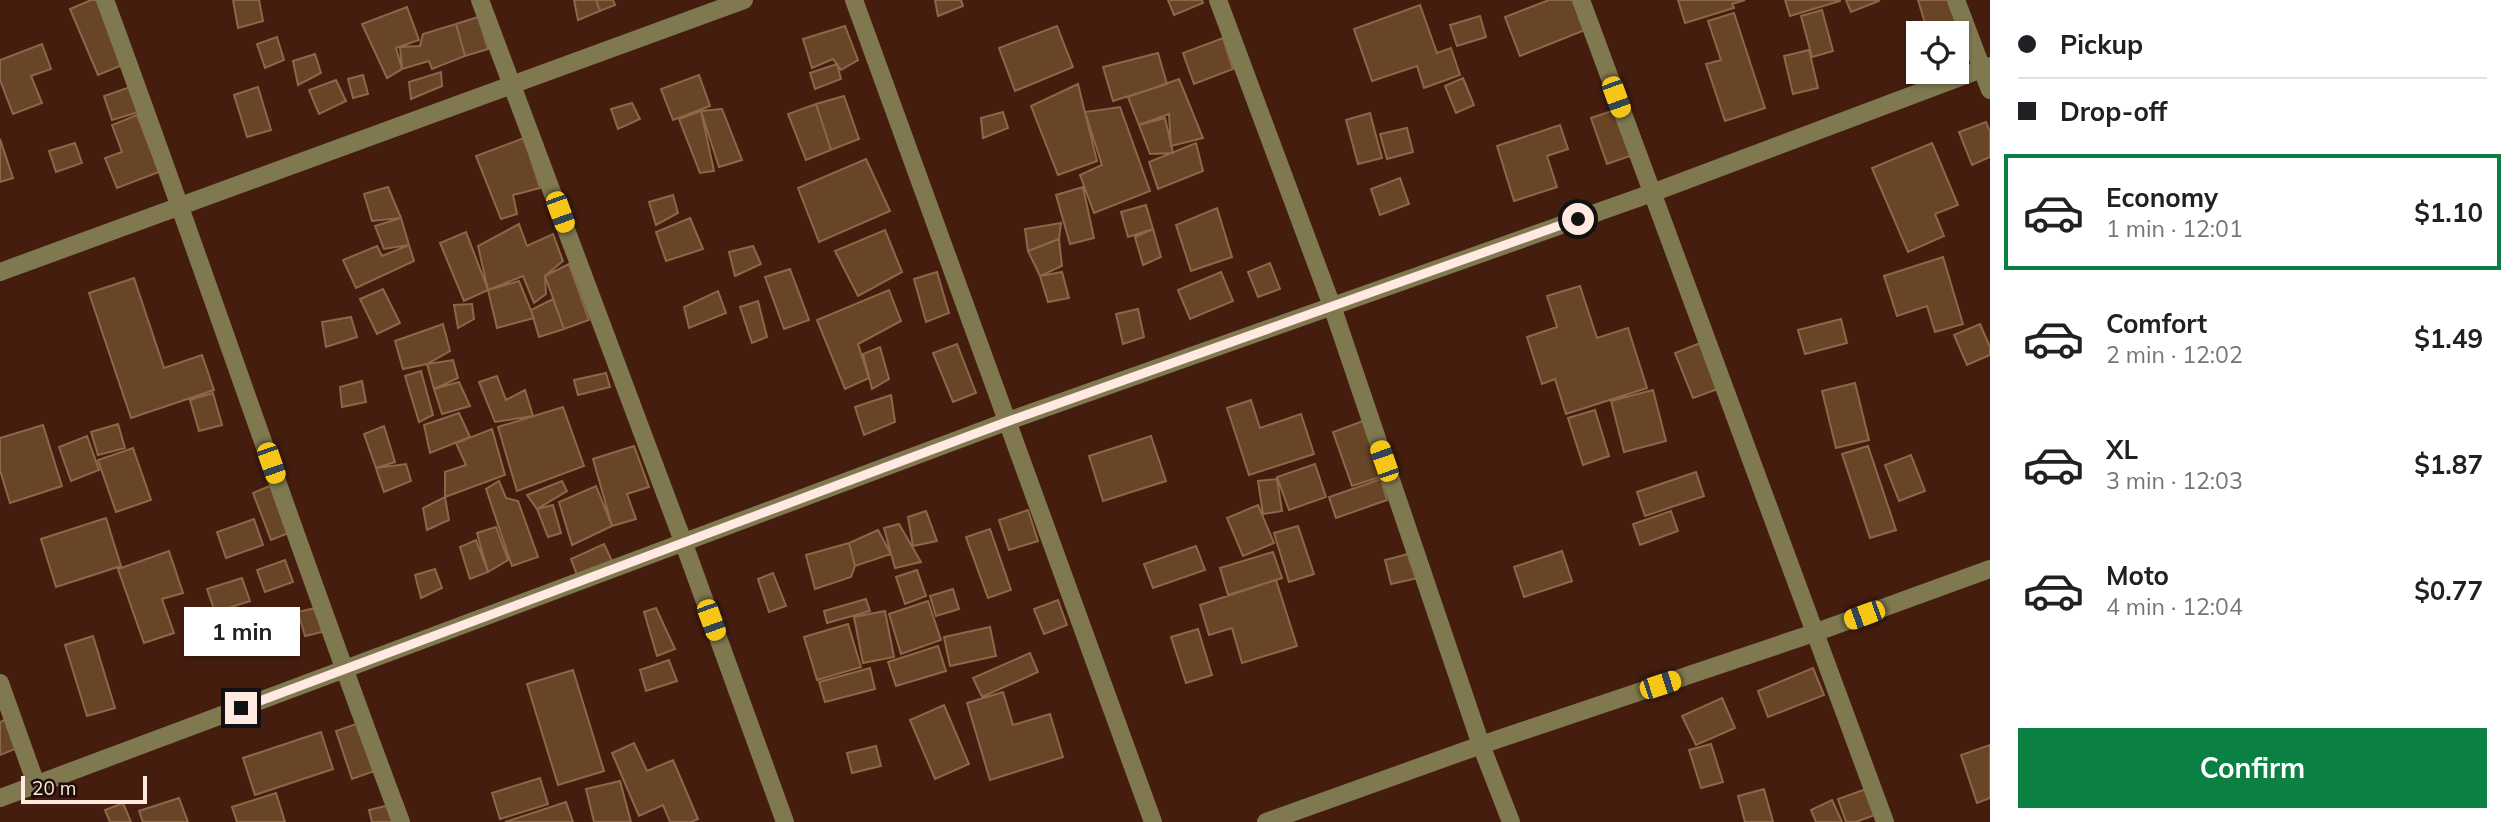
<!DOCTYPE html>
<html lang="en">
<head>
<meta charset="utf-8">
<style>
	body { margin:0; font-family:Mulish,sans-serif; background:#f6f6f6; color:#202124; height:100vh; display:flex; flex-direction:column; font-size:26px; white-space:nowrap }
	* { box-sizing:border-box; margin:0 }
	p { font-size:23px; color:#757577 }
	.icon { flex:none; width:38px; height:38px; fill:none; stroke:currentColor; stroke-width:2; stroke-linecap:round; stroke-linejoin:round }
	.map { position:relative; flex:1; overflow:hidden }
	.drawer { display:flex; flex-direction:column; background:#fff; width:525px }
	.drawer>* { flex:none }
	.top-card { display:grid; align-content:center; height:154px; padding:0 28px; background:#fff }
	.buttons { position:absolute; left:1906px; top:21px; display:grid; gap:14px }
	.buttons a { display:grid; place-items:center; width:63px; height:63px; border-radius:0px; background:#fff; box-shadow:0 2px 5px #0004; font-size:35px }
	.scale { position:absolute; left:21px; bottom:18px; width:126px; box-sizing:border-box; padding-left:7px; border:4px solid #ffe9e1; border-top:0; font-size:19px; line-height:24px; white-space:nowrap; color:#ffe9e1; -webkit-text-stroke:5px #1f0d07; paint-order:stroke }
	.end { position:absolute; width:32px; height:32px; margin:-16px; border:9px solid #ffe9e1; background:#111; box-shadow:0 0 0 4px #111 }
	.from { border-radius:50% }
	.bubble { position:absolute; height:49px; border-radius:0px; background:#fff; box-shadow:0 2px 5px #0004; font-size:23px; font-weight:700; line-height:49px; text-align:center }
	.car { position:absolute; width:21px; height:42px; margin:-21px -10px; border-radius:9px; box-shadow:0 0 5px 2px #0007; background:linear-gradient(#f5c518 24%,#345 0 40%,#f5c518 0 76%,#345 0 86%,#f5c518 0) }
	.top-card b { display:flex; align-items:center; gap:24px; height:66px; font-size:26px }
	.top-card b+b { border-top:2px solid #e0e0e0 }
	.top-card i { width:18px; height:18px; background:#202124 }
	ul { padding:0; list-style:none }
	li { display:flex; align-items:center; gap:21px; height:116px; margin:0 14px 10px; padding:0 14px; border:4px solid transparent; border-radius:0px }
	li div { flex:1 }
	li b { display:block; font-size:26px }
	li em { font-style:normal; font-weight:700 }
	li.on { border-color:#0b8043 }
	li>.icon { width:63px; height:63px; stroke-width:1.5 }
	.action { display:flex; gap:14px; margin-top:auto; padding:14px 28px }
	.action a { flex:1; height:80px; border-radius:0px; background:#0b8043; color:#fff; font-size:28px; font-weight:700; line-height:80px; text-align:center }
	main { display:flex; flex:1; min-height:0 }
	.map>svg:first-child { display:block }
	.building { fill:#684527; stroke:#8c6748; stroke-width:2 }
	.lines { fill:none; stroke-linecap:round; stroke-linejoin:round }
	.minor { stroke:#80794f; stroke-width:18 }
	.route { stroke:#ffe9e1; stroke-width:9 }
</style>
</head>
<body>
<main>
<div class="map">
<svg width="1990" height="822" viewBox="0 0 1990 822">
	<rect width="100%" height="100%" fill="#441d0f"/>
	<path class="building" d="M91 0H99L125 64 98 75 70 9Z
		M233 0H259L263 21 238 28Z
		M574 0H596L600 11 578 20Z
		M596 0H613L615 5 600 11Z
		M935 0H961L963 6 938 16Z
		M1168 0H1202L1203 3 1174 15Z
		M1549 0H1574L1585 30 1520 56 1505 17Z
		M1678 0H1745L1732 4 1734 8 1685 23Z
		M1785 0H1840V1L1790 16Z
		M1846 0H1878L1879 1 1851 12Z
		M1918 0H1951L1962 35 1956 37V33H1928Z
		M1420 5 1437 53 1451 48 1460 75 1424 88 1417 66 1372 81 1354 29Z
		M407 7 419 40 396 48 402 69 387 78 362 24Z
		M1822 10 1833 51 1812 57 1801 16Z
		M1734 13 1765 108 1725 121 1706 64 1721 60 1708 21Z
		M1480 16 1486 37 1457 46 1450 25Z
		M478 17 488 49 465 56 456 24Z
		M456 24 465 56 432 69 429 61 402 69 400 47 420 46 423 34Z
		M845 26 858 60 841 70 833 59 812 68 803 39Z
		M1057 26 1073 67 1015 91 999 48Z
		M277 37 284 60 265 68 257 44Z
		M1223 38 1233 69 1194 84 1183 53Z
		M42 44 51 69 31 76 42 103 13 114 0 80V60Z
		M1809 50 1818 88 1793 94 1784 56Z
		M1158 53 1167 84 1113 101 1103 67Z
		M315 54 321 73 298 85 293 61Z
		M837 64 841 79 815 89 810 73Z
		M441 72 442 86 411 99 409 82Z
		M363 75 368 94 353 98 348 79Z
		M699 75 710 106 673 120 661 89Z
		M1463 78 1474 105 1456 113 1445 86Z
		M1179 79 1203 138 1171 146 1169 114 1139 125 1128 97Z
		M336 80 346 101 319 114 309 90Z
		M1078 84 1097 161 1058 175 1031 106Z
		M133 86 142 111 112 120 104 96Z
		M258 87 271 130 247 137 234 95Z
		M844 96 859 139 831 150 816 104Z
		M632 103 640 119 618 129 611 109Z
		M816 104 831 150 806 160 788 114Z
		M1120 107 1150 191 1094 213 1080 175 1102 165 1085 112Z
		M722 109 742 160 719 167 701 111Z
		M1618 109 1633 155 1607 164 1591 118Z
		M701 111 714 171 700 173 679 119Z
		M1003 112 1008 128 983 138 981 118Z
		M1370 113 1382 158 1358 164 1346 120Z
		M137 115 159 172 117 188 105 158 122 152 112 125Z
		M1165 118 1173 153 1150 154 1139 125Z
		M1986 122 1990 132V157L1972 165 1959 132Z
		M1560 125 1568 149 1547 156 1557 187 1514 201 1497 146Z
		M1407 128 1413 152 1387 159 1380 134Z
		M524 138 540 188 513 195 517 214 501 219 476 156Z
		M0 139 13 178 0 182Z
		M75 143 82 163 56 172 49 151Z
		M1196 143 1203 171 1158 189 1149 162Z
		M1932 143 1958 205 1935 214 1944 236 1908 252 1872 168Z
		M866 159 890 211 819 242 798 188Z
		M1400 178 1409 204 1380 215 1371 189Z
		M388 187 401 218 372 221 364 194Z
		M1083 187 1094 238 1070 244 1056 195Z
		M673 195 678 213 656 225 649 202Z
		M1146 205 1153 229 1128 237 1121 212Z
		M1217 208 1232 257 1191 271 1176 225Z
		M401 218 409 245 384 249 375 226Z
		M690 218 703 249 666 261 656 232Z
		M1061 223 1059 239 1028 251 1025 229Z
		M519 224 527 246 553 234 563 261 545 276 546 294 534 303 523 276 488 290 478 246Z
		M1153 229 1161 257 1143 265 1135 237Z
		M885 230 902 272 858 296 835 251Z
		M466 232 488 290 464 301 440 243Z
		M1059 239 1062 266 1040 276 1028 251Z
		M409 245 414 261 356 288 343 260 377 246 382 256Z
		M753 246 761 264 735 276 729 252Z
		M1943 257 1963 324 1935 332 1927 306 1897 316 1884 276Z
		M1270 263 1280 289 1258 297 1248 272Z
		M569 264 589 320 564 329 545 276Z
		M790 269 809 320 784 329 765 277Z
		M937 272 949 313 926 322 914 279Z
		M1062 272 1069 298 1048 302 1040 276Z
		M1221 272 1233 301 1190 319 1178 290Z
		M134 278 164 368 202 355 214 390 131 418 89 293Z
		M519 281 534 318 497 328 488 290Z
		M1580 286 1597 338 1628 328 1647 388 1566 414 1555 379 1542 384 1527 337 1557 327 1547 296Z
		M383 289 400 323 377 334 360 299Z
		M889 290 901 321 858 344 869 378 845 389 817 320Z
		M718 291 726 313 689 328 684 307Z
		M553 299 564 329 539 337 531 310Z
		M758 301 767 337 752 343 740 307Z
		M472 304 474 319 458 328 454 305Z
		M1138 309 1144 337 1123 344 1116 314Z
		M351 317 357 337 326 347 322 322Z
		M1841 319 1847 343 1805 354 1798 330Z
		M443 324 450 351 427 364 403 369 395 341Z
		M1980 324 1990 347V355L1967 365 1954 335Z
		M1700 343 1718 389 1693 398 1675 353Z
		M957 344 976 393 953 402 933 353Z
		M880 347 889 379 872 389 863 354Z
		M453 360 458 378 434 389 427 364Z
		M421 371 433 415 419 422 405 376Z
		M606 373 610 387 578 395 574 380Z
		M497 376 506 400 525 390 533 416 495 422 479 382Z
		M362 381 366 402 342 407 340 387Z
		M459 382 470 406 442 414 434 389Z
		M1855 383 1869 440 1836 448 1822 391Z
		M1653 390 1666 441 1624 452 1611 401Z
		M213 393 222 425 199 431 190 400Z
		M891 395 895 422 864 435 855 407Z
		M1251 400 1260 428 1301 414 1314 454 1249 475 1227 408Z
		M563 407 584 466 517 491 498 427Z
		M1595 410 1609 456 1583 465 1568 418Z
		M459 413 470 437 430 453 424 425Z
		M1363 421 1383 476 1352 486 1333 432Z
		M118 424 125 448 98 455 91 432Z
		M43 425 62 486 10 503 0 470V438Z
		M384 426 395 462 376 468 364 434Z
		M492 429 505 475 445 497V472L466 465 456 443Z
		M87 436 99 470 71 481 59 447Z
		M1151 436 1166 481 1103 501 1089 456Z
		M634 446 649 487 627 494 636 519 612 526 593 459Z
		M1868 446 1896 530 1870 538 1842 454Z
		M133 448 151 500 116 512 98 460Z
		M1911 455 1925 491 1899 501 1885 465Z
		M406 464 411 481 384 492 376 468Z
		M1315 464 1326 497 1289 510 1277 477Z
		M1696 472 1704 496 1645 516 1637 492Z
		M1277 479 1282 511 1263 514 1258 481Z
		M1381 479 1387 500 1336 518 1329 497Z
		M281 481 299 529 271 540 253 493Z
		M499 481 506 498 518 501 538 557 512 566 486 489Z
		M562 481 567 491 537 509 527 495Z
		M596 486 612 526 572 545 559 502Z
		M445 497 449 520 427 530 423 508Z
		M553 505 561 533 548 537 537 509Z
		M1258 505 1274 543 1243 556 1227 518Z
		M1028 510 1038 541 1009 550 999 520Z
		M926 511 937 541 913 546 908 517Z
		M1671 511 1678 531 1640 545 1633 524Z
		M106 518 121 566 56 587 41 539Z
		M254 519 263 545 226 558 217 532Z
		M899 524 921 562 895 568 884 528Z
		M1298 526 1314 574 1289 582 1274 533Z
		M496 527 508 560 488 572 477 533Z
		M990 529 1011 590 988 598 966 537Z
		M878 530 891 554 855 566 849 543Z
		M476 540 488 572 470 579 460 547Z
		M849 543 855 566 851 577 815 589 806 555Z
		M604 544 612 561 577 575 571 559Z
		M1196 546 1205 570 1153 588 1144 564Z
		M169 551 183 593 162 599 174 633 144 643 118 569Z
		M1562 551 1572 581 1524 597 1514 567Z
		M1273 552 1282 578 1228 595 1220 568Z
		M1412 553 1418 578 1391 584 1385 560Z
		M285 560 293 582 265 592 257 570Z
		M435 569 442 588 421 598 415 575Z
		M917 570 926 596 905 604 896 577Z
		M773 573 786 606 769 612 758 579Z
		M242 578 250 601 215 612 207 589Z
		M1276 580 1297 646 1242 663 1232 628 1209 635 1200 605Z
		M953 589 959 609 936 616 930 596Z
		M866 599 870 611 827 623 824 611Z
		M1058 600 1067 625 1044 634 1034 609Z
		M928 601 941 640 901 654 889 614Z
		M328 605 334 629 305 636 298 612Z
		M656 608 675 649 657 656 644 612Z
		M885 611 894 657 863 663 854 617Z
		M252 623 257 640 229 648 225 630Z
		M848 624 861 667 817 680 804 637Z
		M990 627 996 656 950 666 944 637Z
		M1198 629 1212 675 1186 683 1171 637Z
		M93 636 115 708 87 716 65 645Z
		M938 646 946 671 896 686 888 662Z
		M1030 653 1038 672 982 697 973 678Z
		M669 660 677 681 646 691 640 670Z
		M870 668 875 689 825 702 819 682Z
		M1813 668 1824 695 1768 717 1758 691Z
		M573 670 604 771 558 785 527 684Z
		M1003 692 1013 725 1050 714 1063 757 990 780 967 703Z
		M1722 698 1735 728 1696 745 1682 716Z
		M944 705 969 764 935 779 910 720Z
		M8 718 20 747 0 755V722Z
		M370 719 386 767 352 779 336 731Z
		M321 732 333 769 255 795 243 758Z
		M634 743 647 771 673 760 698 819 691 822H670L663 805 639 816 612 753Z
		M1711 744 1723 782 1701 788 1689 750Z
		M1990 745V798L1977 803 1961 755Z
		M876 746 881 766 852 773 847 753Z
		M540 778 548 804 500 819 492 793Z
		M620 781 631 822H594L586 789Z
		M1764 789 1773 822H1745L1738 796Z
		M1866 789 1875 815 1856 822H1846L1838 799Z
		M276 793 285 822H237L232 807Z
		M179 798 188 822H143L139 811Z
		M1832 800 1842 822H1816L1811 810Z
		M402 802 408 822H372L369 810Z
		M566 802 573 822H505Z
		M123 803 131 822H110L105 810Z"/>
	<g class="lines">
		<path class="minor" d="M105 0C206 273 298 550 401 822
			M480 0 684 544 785 822
			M854 0 1153 822
			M1218 0 1332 306 1481 745 1511 822
			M1581 0 1885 822
			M1956 0 1990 90
			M0 272 744 0
			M0 683 36 784
			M0 798 1008 421 1652 193 1990 66
			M1266 822 1481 745 1814 633 1990 569"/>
	</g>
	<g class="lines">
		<path class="route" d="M241 708 1009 421 1578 219"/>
	</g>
</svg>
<div class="buttons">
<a><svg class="icon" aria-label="locate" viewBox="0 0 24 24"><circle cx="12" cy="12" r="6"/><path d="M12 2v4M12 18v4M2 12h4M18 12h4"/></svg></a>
</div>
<div class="scale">20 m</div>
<i class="end from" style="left:1578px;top:219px"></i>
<i class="end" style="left:241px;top:708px"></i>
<div class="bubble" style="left:184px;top:607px;width:116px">1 min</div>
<i class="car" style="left:1616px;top:97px;rotate:160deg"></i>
<i class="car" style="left:560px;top:212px;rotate:160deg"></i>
<i class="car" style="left:1384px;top:461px;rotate:341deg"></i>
<i class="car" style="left:271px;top:463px;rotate:161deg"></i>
<i class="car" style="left:1864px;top:615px;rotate:250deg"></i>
<i class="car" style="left:711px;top:620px;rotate:160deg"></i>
<i class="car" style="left:1660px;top:685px;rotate:72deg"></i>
</div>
<section class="drawer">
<div class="top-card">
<b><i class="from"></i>Pickup</b>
<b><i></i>Drop-off</b>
</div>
<ul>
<li class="on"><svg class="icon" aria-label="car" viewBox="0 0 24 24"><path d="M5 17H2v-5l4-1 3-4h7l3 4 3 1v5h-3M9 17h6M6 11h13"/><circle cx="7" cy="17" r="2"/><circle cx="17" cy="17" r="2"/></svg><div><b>Economy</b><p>1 min · 12:01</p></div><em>$1.10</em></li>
<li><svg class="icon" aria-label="car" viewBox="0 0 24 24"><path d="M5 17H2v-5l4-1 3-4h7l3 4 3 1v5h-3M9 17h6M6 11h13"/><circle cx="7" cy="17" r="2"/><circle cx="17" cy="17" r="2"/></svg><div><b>Comfort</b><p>2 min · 12:02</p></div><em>$1.49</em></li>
<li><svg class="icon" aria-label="car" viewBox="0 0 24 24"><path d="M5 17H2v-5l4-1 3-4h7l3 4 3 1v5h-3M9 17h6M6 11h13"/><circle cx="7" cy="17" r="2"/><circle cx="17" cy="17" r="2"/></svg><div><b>XL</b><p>3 min · 12:03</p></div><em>$1.87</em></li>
<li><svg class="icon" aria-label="car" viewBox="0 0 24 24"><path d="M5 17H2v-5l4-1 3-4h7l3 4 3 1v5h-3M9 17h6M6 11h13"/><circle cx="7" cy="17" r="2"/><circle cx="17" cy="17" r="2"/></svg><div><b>Moto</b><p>4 min · 12:04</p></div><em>$0.77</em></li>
</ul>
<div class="action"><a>Confirm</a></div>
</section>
</main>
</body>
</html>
